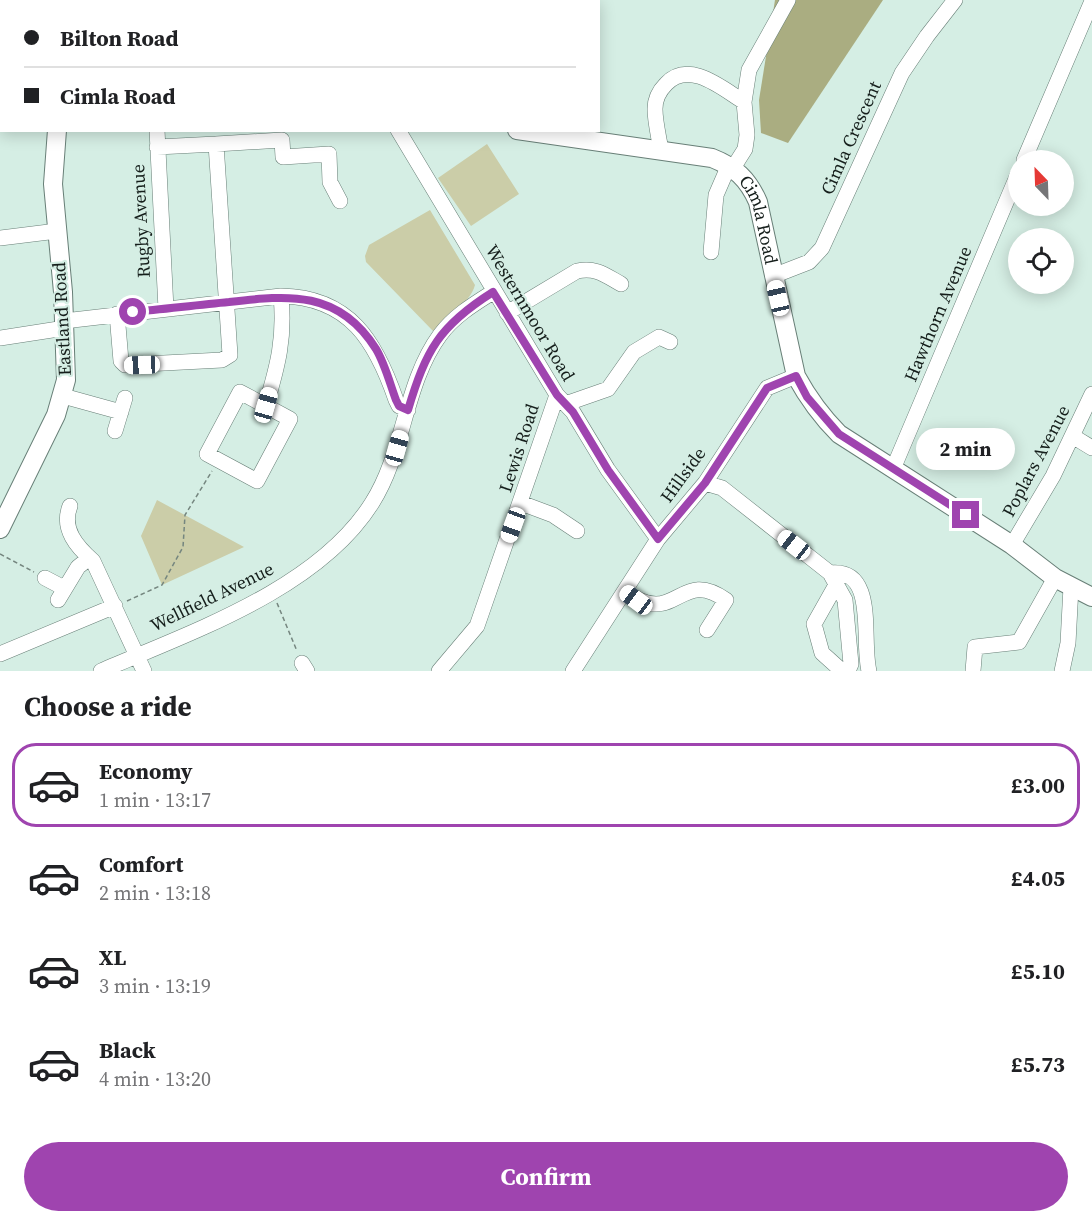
<!DOCTYPE html>
<html lang="en">
<head>
<meta charset="utf-8">
<style>
	body { margin:0; font-family:"Source Serif 4",serif; background:#f6f6f6; color:#202124; height:100vh; display:flex; flex-direction:column; font-size:22px; white-space:nowrap }
	* { box-sizing:border-box; margin:0 }
	p { font-size:20px; color:#757577 }
	.icon { flex:none; width:33px; height:33px; fill:none; stroke:currentColor; stroke-width:2; stroke-linecap:round; stroke-linejoin:round }
	.map { position:relative; height:671px; overflow:hidden }
	.side { display:flex; flex-direction:column; background:#fff; flex:1 }
	.side>* { flex:none }
	.hud { position:absolute; left:0px; top:0px; width:600px; height:132px; box-shadow:0 3px 15px #0003; display:grid; align-content:center; height:132px; padding:0 24px; background:#fff }
	.needle { width:39px; rotate:337deg }
	.fabs { position:absolute; left:1008px; top:150px; display:grid; gap:12px }
	.fabs a { display:grid; place-items:center; width:66px; height:66px; border-radius:50%; background:#fff; box-shadow:0 3px 15px #0003; font-size:30px }
	.end { position:absolute; width:27px; height:27px; margin:-14px; border:8px solid #9f44af; background:#fff; box-shadow:0 0 0 3px #fff }
	.from { border-radius:50% }
	.bubble { position:absolute; height:42px; border-radius:21px; background:#fff; box-shadow:0 3px 15px #0003; font-size:20px; font-weight:700; line-height:42px; text-align:center }
	.car { position:absolute; width:18px; height:36px; margin:-18px -9px; border-radius:8px; box-shadow:0 0 4px 2px #0007; background:linear-gradient(#fff 24%,#345 0 40%,#fff 0 76%,#345 0 86%,#fff 0) }
	.hud b { display:flex; align-items:center; gap:21px; height:57px; font-size:22px }
	.hud b+b { border-top:2px solid #e0e0e0 }
	.hud i { width:15px; height:15px; background:#202124 }
	ul { padding:0; list-style:none }
	li { display:flex; align-items:center; gap:18px; height:84px; margin:0 12px 9px; padding:0 12px; border:3px solid transparent; border-radius:24px }
	li div { flex:1 }
	li b { display:block; font-size:22px }
	li em { font-style:normal; font-weight:700 }
	li.current { border-color:#9f44af }
	li>.icon { width:54px; height:54px; stroke-width:1.5 }
	h2 { padding:0 24px; font-size:27px; line-height:72px }
	.button { display:flex; gap:12px; margin-top:auto; padding:12px 24px }
	.button a { flex:1; height:69px; border-radius:36px; background:#9f44af; color:#fff; font-size:24px; font-weight:700; line-height:69px; text-align:center }
	.map>svg:first-child { display:block }
	.green { fill:#cbcda8 }
	.forest { fill:#aaad81 }
	.lines { fill:none; stroke-linecap:round; stroke-linejoin:round }
	.minor-casing { stroke:#687f77; stroke-width:16 }
	.major-casing { stroke:#687f77; stroke-width:20 }
	.path { stroke:#75867f; stroke-width:1.5; stroke-dasharray:4.5 3; stroke-linecap:butt }
	.minor { stroke:#fff; stroke-width:15 }
	.major { stroke:#fff; stroke-width:18 }
	.route { stroke:#9f44af; stroke-width:8 }
	.labels { text-anchor:middle; stroke-width:4.5; stroke-linejoin:round; paint-order:stroke }
	.street-label { font-size:18px; fill:#151e1b; stroke:#d5eee4 }
</style>
</head>
<body>
<div class="map">
<svg width="1092" height="671" viewBox="0 0 1092 671">
	<rect width="100%" height="100%" fill="#d5eee4"/>
	<path class="green" d="M487 144 519 194 471 226 438 178Z
		M430 210 475 285C470 304 446 316 433 331L366 262 365 256 369 245Z
		M157 500 244 547 162 585 141 536Z"/>
	<path class="forest" d="M775 0H883L788 143 761 133 759 100Z"/>
	<g class="lines">
		<g class="minor-casing">
			<path id="minor" d="M155 0V2
				M290 0V2
				M406 2 407 0
				M0 68 2 67
				M157 130 166 309
				M398 130 557 395 573 412 608 470 658 539
				M216 144 282 140 283 157 329 154 330 182 340 201
				M661 151C659 137 655 122 655 109 655 99 659 91 666 84 689 59 723 89 744 102
				M1024 160 1092 1
				M733 168 745 149 747 135 744 102 749 70 788 0
				M0 238 57 231
				M711 252 716 195 729 165
				M773 276 809 262 822 248 902 73 927 36 955 0
				M507 313 577 271C596 267 605 275 621 284
				M117 314 121 361 125 365 222 360 230 355 216 144 157 147
				M64 321 281 296C350 297 376 342 396 400L399 406 408 410
				M0 338 65 328
				M240 392 290 419 257 481 207 454Z
				M63 396 121 412
				M565 404 608 389 634 352 659 337 670 342
				M266 405C278 365 285 338 281 296
				M115 431 125 398
				M1074 437 1092 448
				M893 469 1018 174
				M705 483 722 488 830 573 845 600 851 664 848 671
				M521 503 553 515 577 531
				M70 506C61 529 77 547 93 561L144 671
				M1012 545 1053 476 1092 394
				M830 573C878 568 861 638 869 671
				M45 578 64 588
				M836 585 814 624 822 653 842 671
				M625 591C676 630 679 566 726 600L707 630
				M58 600 78 567 88 559 93 561
				M0 654 115 606
				M302 663 307 671
				M101 671C191 632 318 589 372 503 405 451 404 384 440 335 454 316 474 304 493 292
				M439 671 477 626 557 395
				M573 671 658 539 705 483 767 388 796 376
				M973 671 975 647 1019 642 1055 578
				M1062 671 1068 643 1071 587"/>
		</g>
		<g class="major-casing">
			<g id="major">
				<path d="M47 0 48 2"/>
				<path id="s1" d="M517 130 712 158C735 167 748 179 758 202L796 376C808 398 821 416 839 434L1012 545 1055 578 1092 597"/>
				<path d="M0 529 56 415 66 380 63 292 53 184 57 130"/>
			</g>
		</g>
		<path class="path" d="M0 554 34 572
			M127 601 162 585 183 547 185 515 212 471
			M277 603 297 651"/>
		<use href="#minor" class="minor"/>
		<use href="#major" class="major"/>
	</g>
	<g class="lines">
		<path class="route" d="M133 312C165 309 197 305 229 302 289 295 339 290 376 349 385 364 390 384 396 400L399 406 408 410C426 350 439 326 493 292L557 395 573 412 608 470 658 539 705 483 767 388 796 376 807 397 839 434 966 515"/>
	</g>
	<g class="labels">
		<g class="street-label">
			<text transform="translate(851 138) rotate(-66)" y="6">Cimla Crescent</text>
			<text transform="translate(141 221) rotate(-93)" y="6">Rugby Avenue</text>
			<text dy="6" stroke="none"><textPath href="#s1" startOffset="280">Cimla Road</textPath></text>
			<text transform="translate(530 313) rotate(59)" y="6">Westernmoor Road</text>
			<text transform="translate(938 314) rotate(-67)" y="6">Hawthorn Avenue</text>
			<text transform="translate(62 319) rotate(-93)" y="6">Eastland Road</text>
			<text transform="translate(519 448) rotate(-72)" y="6">Lewis Road</text>
			<text transform="translate(1036 461) rotate(-62)" y="6">Poplars Avenue</text>
			<text transform="translate(683 475) rotate(-54)" y="6">Hillside</text>
			<text transform="translate(212 597) rotate(-26)" y="6">Wellfield Avenue</text>
		</g>
	</g>
</svg>
<div class="fabs">
<a><svg class="needle" viewBox="-14 -14 28 28"><path d="M0-13l5 13h-10z" fill="#e53935"/><path d="M0 13l5-13h-10z" fill="#757577"/></svg></a>
<a><svg class="icon" aria-label="locate" viewBox="0 0 24 24"><circle cx="12" cy="12" r="6"/><path d="M12 2v4M12 18v4M2 12h4M18 12h4"/></svg></a>
</div>
<i class="end from" style="left:133px;top:312px"></i>
<i class="end" style="left:966px;top:515px"></i>
<div class="bubble" style="left:916px;top:428px;width:99px">2 min</div>
<i class="car" style="left:778px;top:298px;rotate:347deg"></i>
<i class="car" style="left:142px;top:365px;rotate:268deg"></i>
<i class="car" style="left:266px;top:405px;rotate:16deg"></i>
<i class="car" style="left:397px;top:448px;rotate:16deg"></i>
<i class="car" style="left:513px;top:525px;rotate:200deg"></i>
<i class="car" style="left:794px;top:545px;rotate:308deg"></i>
<i class="car" style="left:636px;top:600px;rotate:307deg"></i>
<div class="hud">
<b><i class="from"></i>Bilton Road</b>
<b><i></i>Cimla Road</b>
</div>
</div>
<section class="side">
<h2>Choose a ride</h2>
<ul>
<li class="current"><svg class="icon" aria-label="car" viewBox="0 0 24 24"><path d="M5 17H2v-5l4-1 3-4h7l3 4 3 1v5h-3M9 17h6M6 11h13"/><circle cx="7" cy="17" r="2"/><circle cx="17" cy="17" r="2"/></svg><div><b>Economy</b><p>1 min · 13:17</p></div><em>£3.00</em></li>
<li><svg class="icon" aria-label="car" viewBox="0 0 24 24"><path d="M5 17H2v-5l4-1 3-4h7l3 4 3 1v5h-3M9 17h6M6 11h13"/><circle cx="7" cy="17" r="2"/><circle cx="17" cy="17" r="2"/></svg><div><b>Comfort</b><p>2 min · 13:18</p></div><em>£4.05</em></li>
<li><svg class="icon" aria-label="car" viewBox="0 0 24 24"><path d="M5 17H2v-5l4-1 3-4h7l3 4 3 1v5h-3M9 17h6M6 11h13"/><circle cx="7" cy="17" r="2"/><circle cx="17" cy="17" r="2"/></svg><div><b>XL</b><p>3 min · 13:19</p></div><em>£5.10</em></li>
<li><svg class="icon" aria-label="car" viewBox="0 0 24 24"><path d="M5 17H2v-5l4-1 3-4h7l3 4 3 1v5h-3M9 17h6M6 11h13"/><circle cx="7" cy="17" r="2"/><circle cx="17" cy="17" r="2"/></svg><div><b>Black</b><p>4 min · 13:20</p></div><em>£5.73</em></li>
</ul>
<div class="button"><a>Confirm</a></div>
</section>
</body>
</html>
